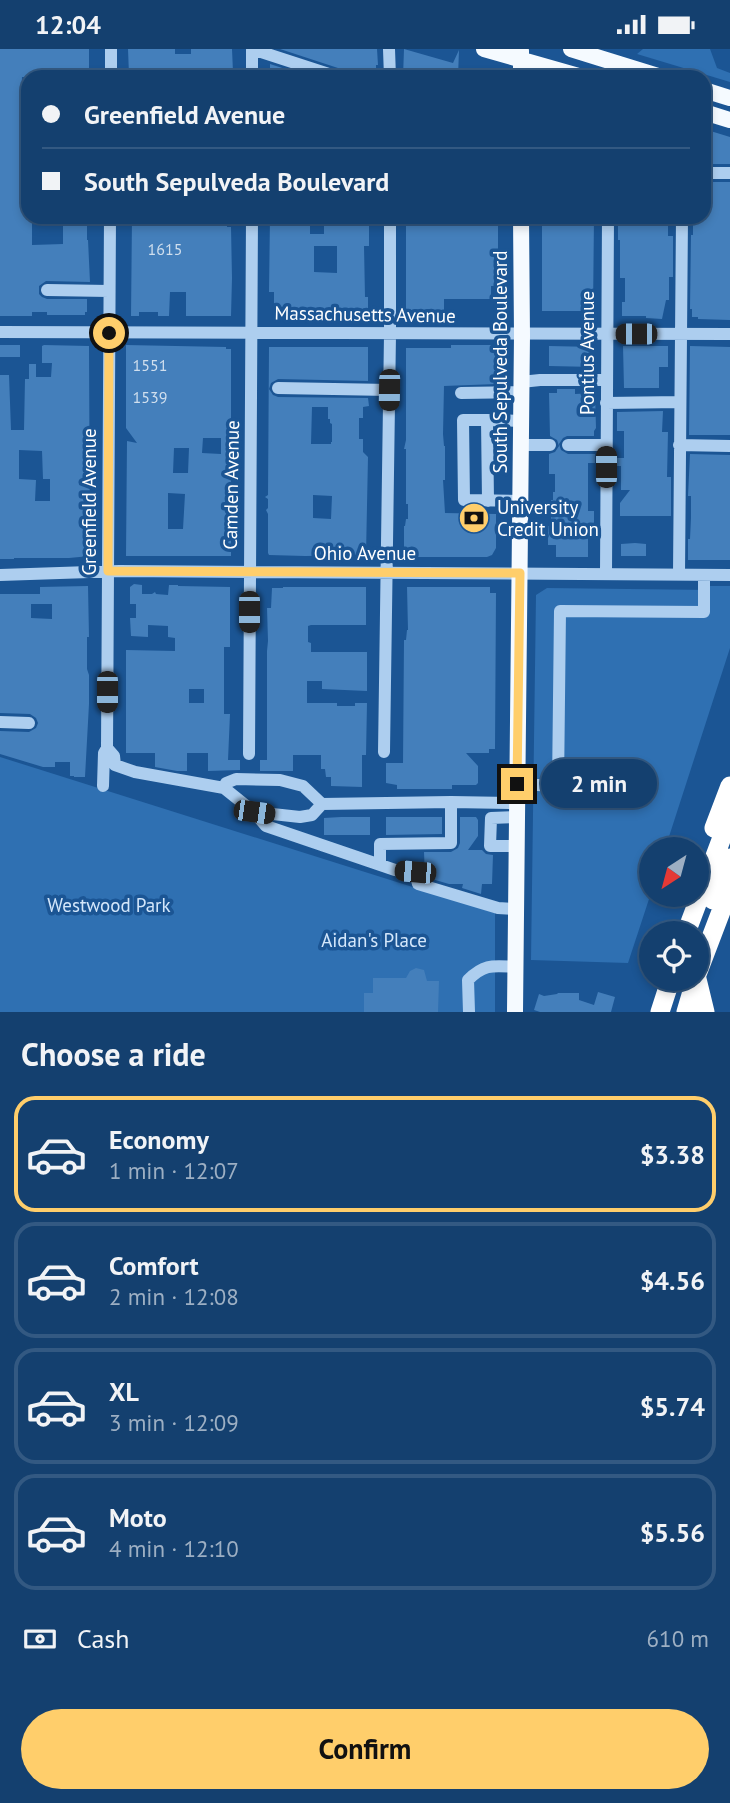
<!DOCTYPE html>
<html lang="en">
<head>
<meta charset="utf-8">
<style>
	body { margin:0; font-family:"PT Sans",sans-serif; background:#1d4774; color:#f1f3f6; height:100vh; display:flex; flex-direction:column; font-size:26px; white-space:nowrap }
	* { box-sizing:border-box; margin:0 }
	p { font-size:23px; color:#9dafc3 }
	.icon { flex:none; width:38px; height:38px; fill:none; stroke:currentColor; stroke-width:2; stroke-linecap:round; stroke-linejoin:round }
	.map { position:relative; height:963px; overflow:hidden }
	.side { display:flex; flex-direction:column; background:#14406f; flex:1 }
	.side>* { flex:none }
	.hud { position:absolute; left:21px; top:21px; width:690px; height:154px; border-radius:21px; box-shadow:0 4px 10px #0003,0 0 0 2px #335982; display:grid; align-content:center; height:154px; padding:0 21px; background:#14406f }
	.needle { width:46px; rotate:216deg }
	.tools { position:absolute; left:639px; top:788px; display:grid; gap:14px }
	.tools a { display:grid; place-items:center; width:70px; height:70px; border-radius:50%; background:#14406f; box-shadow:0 4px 10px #0003,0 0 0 2px #335982; font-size:35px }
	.end { position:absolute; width:32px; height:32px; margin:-16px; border:9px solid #ffce6b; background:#111; box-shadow:0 0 0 4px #111 }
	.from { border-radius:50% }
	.bubble { position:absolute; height:49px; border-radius:24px; background:#14406f; box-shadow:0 4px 10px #0003,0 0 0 2px #335982; font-size:23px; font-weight:700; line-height:49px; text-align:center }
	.car { position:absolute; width:21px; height:42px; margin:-21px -10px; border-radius:9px; box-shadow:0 0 5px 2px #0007; background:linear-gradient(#222 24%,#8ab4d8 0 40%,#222 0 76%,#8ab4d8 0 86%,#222 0) }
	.hud b { display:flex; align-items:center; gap:24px; height:66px; font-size:26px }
	.hud b+b { border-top:2px solid #335982 }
	.hud i { width:18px; height:18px; background:#f1f3f6 }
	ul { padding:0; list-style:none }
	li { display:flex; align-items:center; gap:21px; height:116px; margin:0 14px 10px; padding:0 7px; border:4px solid #335982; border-radius:21px }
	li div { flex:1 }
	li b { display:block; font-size:26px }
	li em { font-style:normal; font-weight:700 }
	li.active { border-color:#ffce6b }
	li>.icon { width:63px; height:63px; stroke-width:1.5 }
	h2 { padding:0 21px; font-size:32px; line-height:84px }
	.pay { display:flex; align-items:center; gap:18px; height:77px; padding:0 21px; font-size:26px }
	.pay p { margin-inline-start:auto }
	.cta { display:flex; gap:14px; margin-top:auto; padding:14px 21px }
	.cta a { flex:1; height:80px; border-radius:42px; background:#ffce6b; color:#111; font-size:28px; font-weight:700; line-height:80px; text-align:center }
	.status { display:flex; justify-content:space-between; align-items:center; height:49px; padding:0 35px; background:#14406f; direction:ltr }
	.status svg { height:19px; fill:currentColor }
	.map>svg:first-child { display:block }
	.green { fill:#2f70b2 }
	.building { fill:#447fbb; fill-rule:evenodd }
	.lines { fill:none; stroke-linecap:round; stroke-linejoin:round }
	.minor { stroke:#adceef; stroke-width:12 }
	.major { stroke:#f5faff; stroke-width:16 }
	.highway { stroke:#fff; stroke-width:19 }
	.route { stroke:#ffce6b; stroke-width:9 }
	.labels { text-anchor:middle; stroke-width:7; stroke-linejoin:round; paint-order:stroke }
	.number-label { font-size:16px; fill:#d0dfee }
	.street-label { font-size:19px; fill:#fff; stroke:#1b5594 }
	.poi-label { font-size:19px; fill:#fff; stroke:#1b5594; text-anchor:start }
	.park-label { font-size:19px; fill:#d4e7fb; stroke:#1b5594 }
</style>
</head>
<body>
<div class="status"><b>12:04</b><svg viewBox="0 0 49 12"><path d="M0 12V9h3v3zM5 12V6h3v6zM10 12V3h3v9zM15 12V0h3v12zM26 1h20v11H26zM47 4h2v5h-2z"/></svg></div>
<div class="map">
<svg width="730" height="963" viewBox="0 0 730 963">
	<rect width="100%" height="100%" fill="#1b5594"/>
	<path class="green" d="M643 0H710L717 19 730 24V33L637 5Z
		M709 537H730V599L665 800H651V844L628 914 531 911 536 546 547 539 709 541Z
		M0 708 495 864V963H0Z"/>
	<path class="building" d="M0 0H89V28H22L21 52H28V168H32V196L63 195V169H87V191H88L90 233 46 232 39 237V245L42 248 47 250H87V263H85V266H47V263H32V267H0Z
		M128 0H175V5H191V0H232L233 23H208V28H153V26H129Z
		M280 0H377L378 16H376V28H359L345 24 341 20Z
		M404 0 453 14 459 1 458 28H403Z
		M270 15 310 28H270Z
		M704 80 730 88V115H704Z
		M704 133H730V271L698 270V268H692V260H690L691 186H693V168H704Z
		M132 168H227V178H231L232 229 231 267H186V243H170L169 267H158V263H139V267H131Z
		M270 168H310V185H324V168H369V197H364L365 248H368V267L283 266V260H276V257H274V243H269ZM314 197H337V224L314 223Z
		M406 168H498V211H495L494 237H491V250H444V268H407L406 260Z
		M542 168H594L593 262H542Z
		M625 168H668V187H673V228H669V251H666L662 270 646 269V267H622V253H625V229H620V191H618V177H625Z
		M0 296H20V308H0Z
		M44 296 89 297 90 507 69 509H14V510H0V326H9L11 381H24L25 330H29V315H36V328H51L52 314H42V297ZM19 401 42 402 43 430H50V452H35L36 431 19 430Z
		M126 296 226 298V300H231V507H126L127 392 137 394 126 379ZM203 389H221V405L202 404ZM174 399H189L188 424H173ZM168 444 185 445 183 480H168Z
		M451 296H498L497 335 444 337 443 385 444 397H445V431H443L445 464 496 465V499L492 506 487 508H405V501H404V477H405L406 470H408V455H406V400H404L406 391V299H451Z
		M549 297 595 298V318L549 317Z
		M623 297H668V318H659V339H624Z
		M690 297 730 298V386H689Z
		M269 298H368V332L278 330 271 334 269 340 273 346 278 348 368 349 369 357 363 358V369H359V390H363V403L368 408 366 506 305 507 269 506 268 504V465L266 461 268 459V450L265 448 268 446ZM312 358H328V370H330V374L332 375V393H331V395H311ZM313 446 332 447 331 470 313 469Z
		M557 340H575V345L595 344 596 379 594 382V387H567L563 389 559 395 561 401 568 405H595V414H588V462H594V475L588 474V508H556V496H548V477H551V451H553V443H555V425H549V405L555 403 559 397 557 391 550 387 549 344H557Z
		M663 362 662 383H668L667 428H671V467H620V454L630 441H621V417H617V409H624V382H617V363Z
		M690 405 730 406V511H688V490H690L691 469V447H688Z
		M635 494 646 495V507H621V495Z
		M134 535 142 536V545H152L155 543 156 545 168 546 169 536H178V537L230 538V598H224V665H230L228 711H240V721L208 722V704H187V722H177L155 718V704H126V601L175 602V589L168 588V577L148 576V588L131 587 130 569H136V555H130V538ZM189 640H204V654H189Z
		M88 537 89 588H87V620L89 626V655L85 728H74V727H70V713H55V718H43L0 705V682L29 683 36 679 38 674 36 669 30 665 0 664V545H40V538ZM31 555H52V570L31 569Z
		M283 538H366V576H311L308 577V593L311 594V603H367V642L322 640V632H307V654H337V657H355V654H367L366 706H362V738L331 737V728H326L325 720H321V706H293V722H260V711H267V602L268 592 267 559H271L272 539H283Z
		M407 538H490V544H496L495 700H489V704H466L478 717V734L476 736H452V740H397V736L386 734V714H403L404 591H406L407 581H408Z
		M341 768H370V786H324V769Z
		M386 768H442V785L386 786Z
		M460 768H476L478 771V787L468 801H482L486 805 493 806 492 835H482L481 845 462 839 463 835H449L425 828 424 803H451L458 799 460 794Z
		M416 919 424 921 427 932H439L438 963H364V944H373V929H406L410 922Z
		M598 943 615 948 611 963H540L534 961 539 945 544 947 557 945 558 944H579V951L594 956Z"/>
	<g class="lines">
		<path class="minor" d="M252 0 338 28
			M389 0 390 28
			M111 28V0
			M252 28V0
			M704 124H730
			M47 241 109 242
			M0 283 730 285
			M521 333 540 331H606
			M278 339 389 341
			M461 344 521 343
			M606 354 680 353
			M487 371 521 372
			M521 396H550
			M568 396H606
			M679 396 730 397
			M488 452 487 371H463L464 451 520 452
			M606 525 608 168
			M679 525 682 168
			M0 526 119 522 730 526
			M0 673 29 674
			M107 699 114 707 115 716 135 723 224 739 254 763 266 777 395 821 415 823 418 835 498 859 516 860
			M384 703 390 285V168
			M249 705 252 168
			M517 735 558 737 560 562 704 563V526
			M103 737 104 704 107 699 110 168
			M224 739 226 734 236 730 280 731 303 737 322 755 451 753
			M254 763 300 768 312 766 322 755
			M516 797H490L491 769 517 768
			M380 815V795L451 794V753L517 754
			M469 963 468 931C485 914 494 917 516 918"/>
		<path class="major" d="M484 0 582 28
			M571 0 661 28
			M521 2V28
			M704 41 730 49
			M704 63 730 71
			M515 963 522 286 521 168"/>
		<path class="highway" d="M714 779 730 737
			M713 851 730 809
			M686 884 730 767
			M696 928 730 839
			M697 930 705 963
			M660 963 671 929
			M686 963 696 929"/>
	</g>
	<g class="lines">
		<path class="route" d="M109 284 108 522 520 524 517 735"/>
	</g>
	<defs>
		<g id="bank-disc" transform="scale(1.575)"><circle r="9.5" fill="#ffce6b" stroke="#1b5594"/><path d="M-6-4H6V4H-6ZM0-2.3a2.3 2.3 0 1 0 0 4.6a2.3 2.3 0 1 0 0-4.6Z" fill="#111"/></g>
	</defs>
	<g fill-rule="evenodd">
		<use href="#bank-disc" x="474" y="469"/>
	</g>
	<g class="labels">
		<g class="number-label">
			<text x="165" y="206">1615</text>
			<text x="150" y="322">1551</text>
			<text x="150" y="354">1539</text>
		</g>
		<g class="street-label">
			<text transform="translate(365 265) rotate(1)" y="7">Massachusetts Avenue</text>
			<text transform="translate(587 304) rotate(-90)" y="7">Pontius Avenue</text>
			<text transform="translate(500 313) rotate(-90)" y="7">South Sepulveda Boulevard</text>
			<text transform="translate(231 436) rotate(-89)" y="7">Camden Avenue</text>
			<text transform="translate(89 453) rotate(-90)" y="7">Greenfield Avenue</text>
			<text x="365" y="511">Ohio Avenue</text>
		</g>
		<g class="poi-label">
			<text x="497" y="465">University<tspan x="497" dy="22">Credit Union</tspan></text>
		</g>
		<g class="park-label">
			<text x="109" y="863">Westwood Park</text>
			<text x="374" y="898">Aidan's Place</text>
		</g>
	</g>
</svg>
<div class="tools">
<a><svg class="needle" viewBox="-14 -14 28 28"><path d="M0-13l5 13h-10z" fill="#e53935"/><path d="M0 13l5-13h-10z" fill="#9dafc3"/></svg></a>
<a><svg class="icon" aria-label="locate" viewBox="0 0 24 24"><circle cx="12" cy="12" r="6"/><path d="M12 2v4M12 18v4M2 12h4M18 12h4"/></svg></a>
</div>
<i class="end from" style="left:109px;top:284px"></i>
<i class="end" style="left:517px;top:735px"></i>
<div class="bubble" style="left:541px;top:710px;width:116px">2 min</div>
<i class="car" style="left:636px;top:285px;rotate:270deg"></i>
<i class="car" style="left:389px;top:341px;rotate:181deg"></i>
<i class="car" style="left:606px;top:418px;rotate:0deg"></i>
<i class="car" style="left:249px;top:563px;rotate:180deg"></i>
<i class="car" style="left:107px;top:643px;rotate:180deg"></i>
<i class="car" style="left:254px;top:763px;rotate:98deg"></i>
<i class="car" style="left:415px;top:823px;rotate:275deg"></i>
<div class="hud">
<b><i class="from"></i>Greenfield Avenue</b>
<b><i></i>South Sepulveda Boulevard</b>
</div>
</div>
<section class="side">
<h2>Choose a ride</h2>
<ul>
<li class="active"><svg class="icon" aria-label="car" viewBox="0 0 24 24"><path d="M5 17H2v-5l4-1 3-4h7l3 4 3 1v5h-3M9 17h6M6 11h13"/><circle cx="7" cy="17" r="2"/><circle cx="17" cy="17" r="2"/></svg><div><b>Economy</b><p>1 min · 12:07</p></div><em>$3.38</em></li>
<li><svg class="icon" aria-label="car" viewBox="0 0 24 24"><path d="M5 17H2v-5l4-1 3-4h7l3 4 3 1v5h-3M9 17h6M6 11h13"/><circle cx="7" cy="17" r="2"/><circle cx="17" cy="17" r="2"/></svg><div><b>Comfort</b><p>2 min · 12:08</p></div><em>$4.56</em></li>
<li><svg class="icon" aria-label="car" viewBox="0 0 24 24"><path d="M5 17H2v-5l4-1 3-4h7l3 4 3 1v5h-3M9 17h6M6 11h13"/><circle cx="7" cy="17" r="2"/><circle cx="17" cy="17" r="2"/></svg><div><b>XL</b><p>3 min · 12:09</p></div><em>$5.74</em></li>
<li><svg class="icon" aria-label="car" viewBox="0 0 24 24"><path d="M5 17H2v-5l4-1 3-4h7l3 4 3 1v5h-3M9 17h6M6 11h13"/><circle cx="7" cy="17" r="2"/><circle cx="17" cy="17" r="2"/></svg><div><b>Moto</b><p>4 min · 12:10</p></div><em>$5.56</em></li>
</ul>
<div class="pay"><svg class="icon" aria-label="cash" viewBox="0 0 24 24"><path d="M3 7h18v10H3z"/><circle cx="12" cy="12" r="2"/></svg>Cash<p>610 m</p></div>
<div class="cta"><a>Confirm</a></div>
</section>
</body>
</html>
